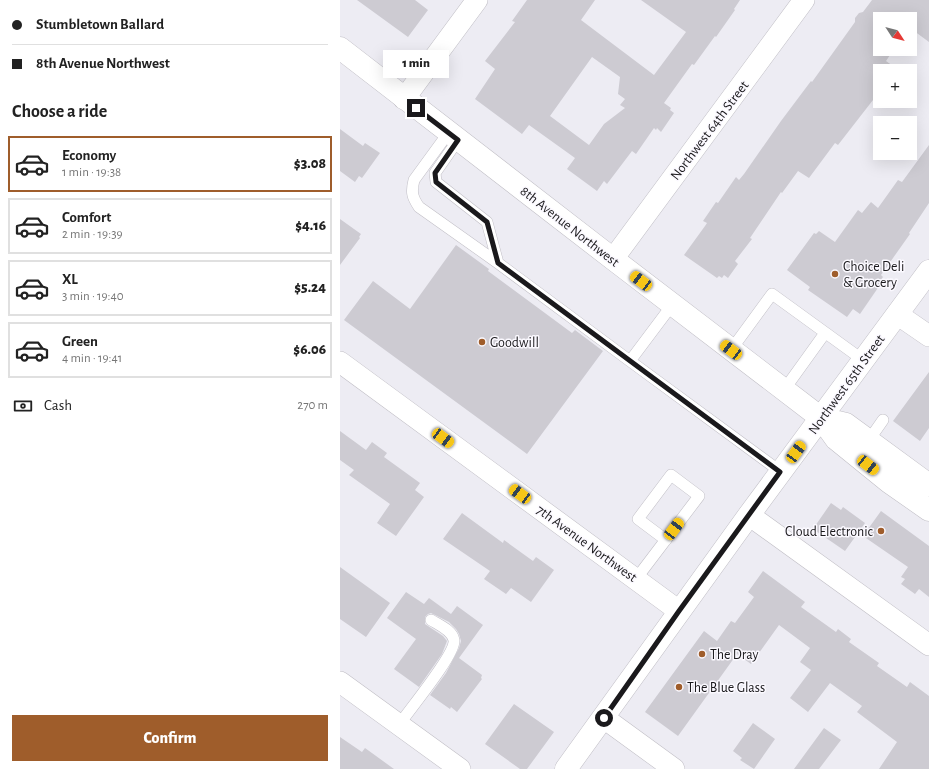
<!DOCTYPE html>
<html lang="en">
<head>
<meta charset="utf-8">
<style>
	body { margin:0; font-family:"Alegreya Sans",sans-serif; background:#f2f2f2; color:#222; height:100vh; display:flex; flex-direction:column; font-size:15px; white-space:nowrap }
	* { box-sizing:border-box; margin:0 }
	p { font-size:13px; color:#767676 }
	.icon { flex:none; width:22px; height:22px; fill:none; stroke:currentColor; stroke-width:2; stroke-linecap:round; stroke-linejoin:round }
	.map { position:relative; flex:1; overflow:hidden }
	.details { display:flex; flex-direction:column; background:#fff; width:340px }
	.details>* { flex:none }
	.guide { display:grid; align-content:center; height:88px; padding:0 12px; background:#fff }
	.needle { width:26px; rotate:126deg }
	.controls { position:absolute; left:533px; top:12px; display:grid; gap:8px }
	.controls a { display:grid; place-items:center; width:44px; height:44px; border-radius:0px; background:#fff; box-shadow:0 4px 16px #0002; font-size:20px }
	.end { position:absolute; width:18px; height:18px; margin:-9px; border:5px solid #1a191c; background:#fff; box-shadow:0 0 0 2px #fff }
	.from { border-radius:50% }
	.bubble { position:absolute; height:28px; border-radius:0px; background:#fff; box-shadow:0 4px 16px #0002; font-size:13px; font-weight:800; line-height:28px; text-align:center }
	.car { position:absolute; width:12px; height:24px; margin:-12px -6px; border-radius:5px; box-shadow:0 0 3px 1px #0007; background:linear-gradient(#f5c518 24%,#345 0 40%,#f5c518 0 76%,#345 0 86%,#f5c518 0) }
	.guide b { display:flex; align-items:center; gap:14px; height:38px; font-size:15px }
	.guide b+b { border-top:1px solid #e0e0e0 }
	.guide i { width:10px; height:10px; background:#222 }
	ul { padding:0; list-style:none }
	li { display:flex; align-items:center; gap:12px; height:56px; margin:0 8px 6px; padding:0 4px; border:2px solid #e0e0e0; border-radius:0px }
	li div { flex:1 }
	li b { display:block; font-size:15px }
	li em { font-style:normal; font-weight:800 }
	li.active { border-color:#9f5d2b }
	li>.icon { width:36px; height:36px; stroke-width:1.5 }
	h2 { padding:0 12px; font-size:18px; line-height:48px }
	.pay { display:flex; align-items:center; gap:10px; height:44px; padding:0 12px; font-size:15px }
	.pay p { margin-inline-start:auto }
	.cta { display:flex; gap:8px; margin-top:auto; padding:8px 12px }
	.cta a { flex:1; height:46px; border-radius:0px; background:#9f5d2b; color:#fff; font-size:16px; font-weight:800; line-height:46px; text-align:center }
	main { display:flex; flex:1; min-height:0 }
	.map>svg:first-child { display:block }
	.building { fill:#cdcbd2; fill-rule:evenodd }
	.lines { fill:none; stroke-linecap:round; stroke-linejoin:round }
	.lane-casing { stroke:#c0bec5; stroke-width:12 }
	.street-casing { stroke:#c0bec5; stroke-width:22 }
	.secondary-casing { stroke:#c0bec5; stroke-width:23 }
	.lane { stroke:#fff; stroke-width:11 }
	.street { stroke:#fff; stroke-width:21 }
	.secondary { stroke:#fff; stroke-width:22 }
	.route { stroke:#1a191c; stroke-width:5 }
	.poi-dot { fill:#9f5d2b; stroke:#fbf9ff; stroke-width:1.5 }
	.labels { text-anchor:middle; stroke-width:3; stroke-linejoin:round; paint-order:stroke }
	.street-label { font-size:14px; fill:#1a191c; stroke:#fbf9ff }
	.poi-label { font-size:14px; fill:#1a191c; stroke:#fbf9ff; text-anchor:start }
</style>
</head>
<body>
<main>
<section class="details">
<div class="guide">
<b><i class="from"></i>Stumbletown Ballard</b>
<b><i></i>8th Avenue Northwest</b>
</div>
<h2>Choose a ride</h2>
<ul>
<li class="active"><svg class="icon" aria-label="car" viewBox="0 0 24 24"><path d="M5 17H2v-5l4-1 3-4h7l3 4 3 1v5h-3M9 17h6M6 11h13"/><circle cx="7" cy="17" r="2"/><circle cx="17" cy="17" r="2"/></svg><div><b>Economy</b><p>1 min · 19:38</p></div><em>$3.08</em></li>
<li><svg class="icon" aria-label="car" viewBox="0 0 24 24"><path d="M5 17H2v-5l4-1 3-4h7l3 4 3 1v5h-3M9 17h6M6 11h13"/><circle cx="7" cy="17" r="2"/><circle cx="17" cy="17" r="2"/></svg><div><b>Comfort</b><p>2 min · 19:39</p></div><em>$4.16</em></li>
<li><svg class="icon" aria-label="car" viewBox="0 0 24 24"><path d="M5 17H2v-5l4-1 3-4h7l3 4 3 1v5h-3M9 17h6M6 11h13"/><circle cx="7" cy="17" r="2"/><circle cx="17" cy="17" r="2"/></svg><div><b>XL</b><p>3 min · 19:40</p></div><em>$5.24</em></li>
<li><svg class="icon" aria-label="car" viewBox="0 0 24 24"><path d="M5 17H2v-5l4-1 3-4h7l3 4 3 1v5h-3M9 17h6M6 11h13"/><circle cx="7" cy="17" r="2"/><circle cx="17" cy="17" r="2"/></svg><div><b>Green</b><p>4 min · 19:41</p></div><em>$6.06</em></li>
</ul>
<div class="pay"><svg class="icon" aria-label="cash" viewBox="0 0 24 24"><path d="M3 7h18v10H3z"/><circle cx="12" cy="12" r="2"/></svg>Cash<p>270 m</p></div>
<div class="cta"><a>Confirm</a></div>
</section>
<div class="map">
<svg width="589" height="769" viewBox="0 0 589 769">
	<rect width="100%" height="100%" fill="#edecf3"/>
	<path class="building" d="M17 0H75L88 10 68 37Z
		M187 0H255L241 20 314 75 346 32 301 0H400L394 9 395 10 376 37 375 36 354 65 352 64 324 103 331 108 330 110 334 113 321 132 317 128 316 130 314 128 296 154 292 151 267 184 264 181 257 191 227 169 235 158 189 125 182 134 135 99 155 69 145 61 175 22 172 21ZM252 57 280 77 278 94 285 99 280 105 285 108 264 124 249 145 210 116Z
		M532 0H589V42L570 28V19H540V49H554L546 61 560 71H540V91L498 145 495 143 469 178 458 171 442 193 441 192 410 238 412 239 395 261 398 264 388 278 384 275 382 278 379 276 377 278 344 255 365 226 367 223 363 221 376 202 378 203 396 177 399 180 404 174 441 121 471 81 472 82 515 22V18L519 13 523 12Z
		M0 129 23 146 25 143 40 153 22 178 19 176 15 182 0 171Z
		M589 145V203L569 233 570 234 541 275 543 277 540 281 542 282 520 314 513 309 507 317 468 290 470 287 447 270 474 233 476 234 479 231 495 242 518 210 522 213 531 202 538 208 558 180 562 182Z
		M0 219 21 234 19 237 20 238 0 265Z
		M116 245 149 269 148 271 232 333 235 330 263 351 187 454 4 320 33 281 70 309Z
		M589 372V428L580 441 553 421Z
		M0 431 26 450 32 442 47 453 44 457 80 483 75 490 84 497 56 536 37 523 50 504 9 475 14 470 0 460Z
		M491 503 501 510 503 507 525 523 505 551 473 529Z
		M541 511 589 546V597L579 589 575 594 561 584 565 579 561 577 568 567 523 536Z
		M122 513 163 543 164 540 193 561 196 557 214 570 191 602 171 588 166 594 144 579 150 571 103 539Z
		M0 567 50 603 26 637 0 619Z
		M423 571 465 602 461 607 496 632 498 629 511 639 509 642 539 663 537 666 567 687 570 682 589 696V769H539L557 742 517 712 522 706 490 683 468 712 450 698 471 670 460 662 470 648 439 625 411 664 397 654 338 736 305 712 364 631 377 641 391 621 395 623 414 597 408 592Z
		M66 592 84 604 89 598 111 614 117 606 143 625 119 658 142 675 141 678 142 679 117 712 111 707 110 709 90 695 106 673 119 648 121 641 119 634 116 629 109 622 91 613 88 614 85 617V624L103 636 107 641 102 654 79 687 54 669 76 639 47 618Z
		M174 704 214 732 187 769H180L145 744Z
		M413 723 435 739 414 769 400 760 402 758 393 751Z
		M484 728 501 740 479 769H454Z
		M0 737 22 752 25 748 54 769H0Z"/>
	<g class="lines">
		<g class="lane-casing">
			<path id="lane" d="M109 132 74 180C71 192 72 197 79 207L158 263 290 361
				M118 140 95 173 96 182 147 222 158 263
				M332 305 290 361 441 472
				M391 350 432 294 523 360
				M444 390 485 333
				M529 440 543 420
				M296 579 359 496 331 475 298 519 326 540
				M59 725C69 710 116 654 114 640 112 630 99 625 91 620"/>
		</g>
		<g class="street-casing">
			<path id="street" d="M64 99 137 0
				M273 259 464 0
				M557 314 589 336
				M0 362 339 611
				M409 515 589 645
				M0 682 120 769
				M264 718 334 769"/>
		</g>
		<g class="secondary-casing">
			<path id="secondary" d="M0 48 273 259 481 418 496 439 549 482 589 510
				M481 418 506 424 589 485
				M226 769 409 515 589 271"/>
		</g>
		<use href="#lane" class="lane"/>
		<use href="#street" class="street"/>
		<use href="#secondary" class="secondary"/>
	</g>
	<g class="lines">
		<path class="route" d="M76 108 118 140 95 173 96 182 147 222 158 263 440 472 339 611 264 718"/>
	</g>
	<g class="poi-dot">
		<circle cx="495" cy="274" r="4"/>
		<circle cx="142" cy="342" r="4"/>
		<circle cx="541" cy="531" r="4"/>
		<circle cx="362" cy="654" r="4"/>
		<circle cx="339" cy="687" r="4"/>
	</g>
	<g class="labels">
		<g class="street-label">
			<text transform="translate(369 130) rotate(-53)" y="5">Northwest 64th Street</text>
			<text transform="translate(230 226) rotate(38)" y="5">8th Avenue Northwest</text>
			<text transform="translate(506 384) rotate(-54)" y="5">Northwest 65th Street</text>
			<text transform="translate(247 543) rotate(36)" y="5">7th Avenue Northwest</text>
		</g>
		<g class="poi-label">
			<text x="503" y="271">Choice Deli<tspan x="503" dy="16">&amp; Grocery</tspan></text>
			<text x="150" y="347">Goodwill</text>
			<text x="533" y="536" text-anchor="end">Cloud Electronic</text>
			<text x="370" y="659">The Dray</text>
			<text x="347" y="692">The Blue Glass</text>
		</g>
	</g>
</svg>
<div class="controls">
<a><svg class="needle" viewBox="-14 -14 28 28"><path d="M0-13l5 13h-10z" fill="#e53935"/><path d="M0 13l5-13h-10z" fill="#767676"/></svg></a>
<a>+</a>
<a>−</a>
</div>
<i class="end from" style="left:264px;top:718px"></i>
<i class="end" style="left:76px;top:108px"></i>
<div class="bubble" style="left:43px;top:50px;width:66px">1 min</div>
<i class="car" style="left:301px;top:281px;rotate:307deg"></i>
<i class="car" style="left:391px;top:350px;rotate:307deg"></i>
<i class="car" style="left:103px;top:438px;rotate:126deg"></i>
<i class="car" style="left:456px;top:452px;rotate:36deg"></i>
<i class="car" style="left:528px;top:465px;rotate:128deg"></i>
<i class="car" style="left:180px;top:494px;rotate:306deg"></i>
<i class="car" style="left:334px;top:529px;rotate:37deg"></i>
</div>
</main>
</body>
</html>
